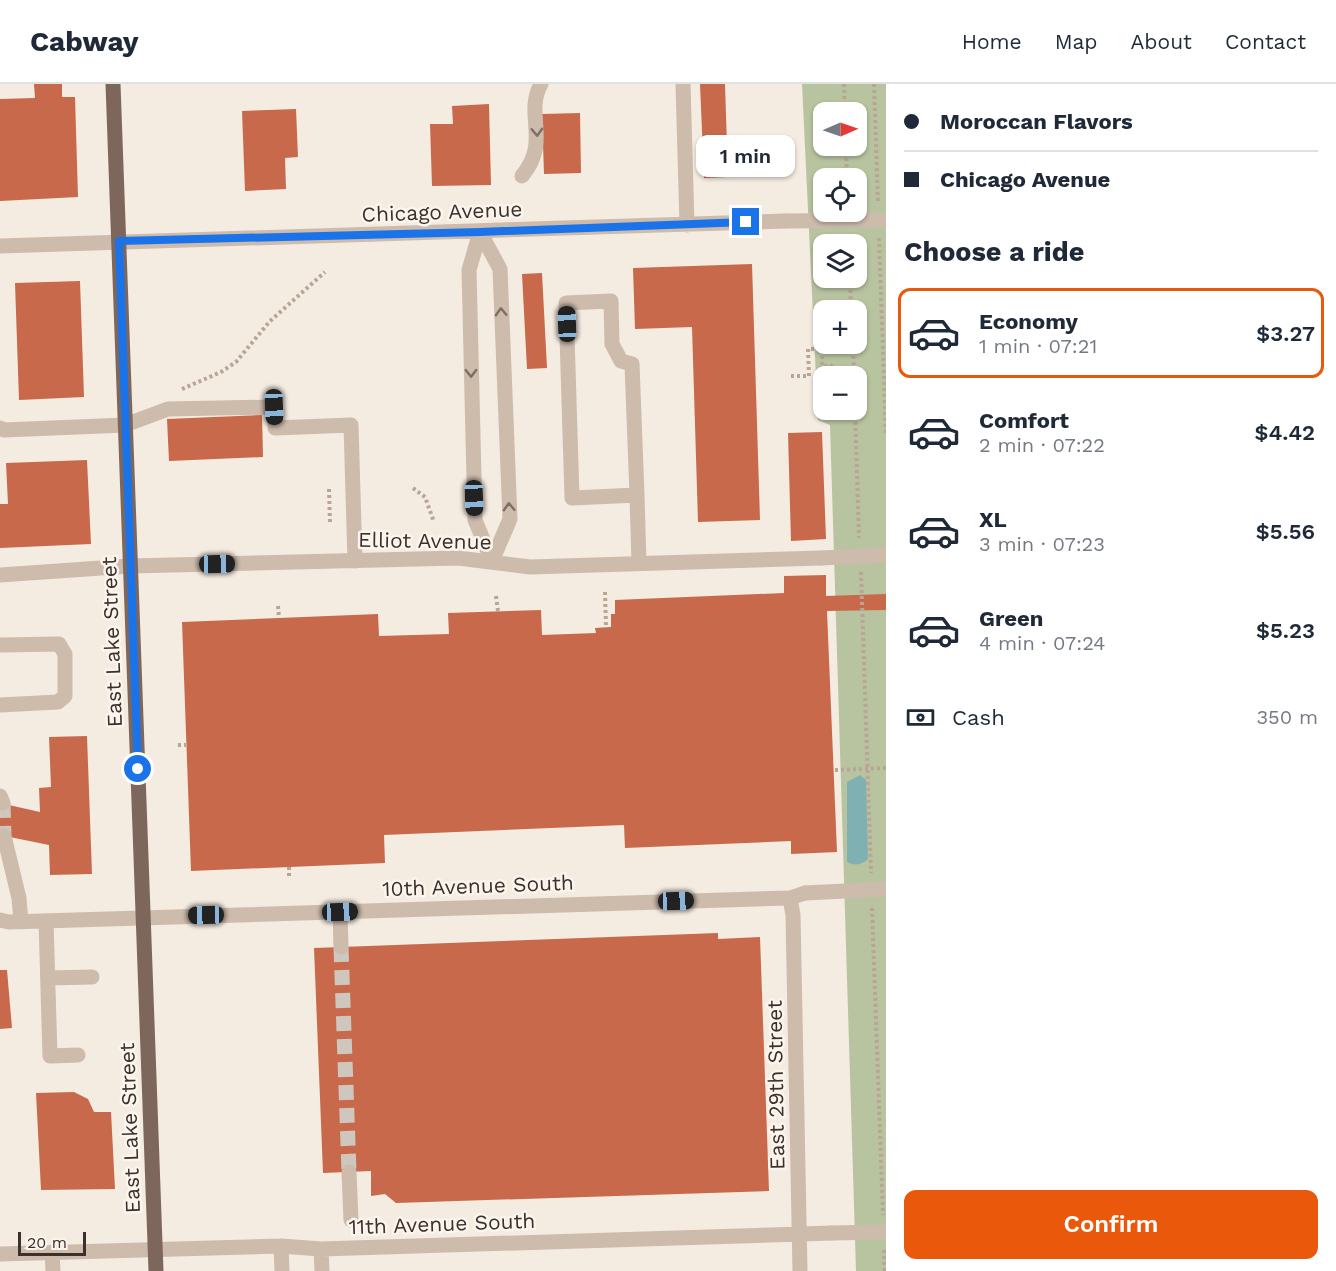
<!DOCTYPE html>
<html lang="en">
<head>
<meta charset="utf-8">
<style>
	body { margin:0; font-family:"Work Sans",sans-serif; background:#f6f6f7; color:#1f2937; height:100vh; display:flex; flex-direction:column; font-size:22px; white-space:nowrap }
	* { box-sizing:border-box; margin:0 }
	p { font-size:20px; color:#747a83 }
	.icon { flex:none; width:33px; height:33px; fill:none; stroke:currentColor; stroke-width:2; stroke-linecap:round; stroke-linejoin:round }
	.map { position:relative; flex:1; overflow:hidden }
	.side { display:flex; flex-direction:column; background:#fff; width:450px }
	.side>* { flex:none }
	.guide { display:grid; align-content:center; height:132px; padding:0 18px; background:#fff }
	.needle { width:39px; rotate:88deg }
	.buttons { position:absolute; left:813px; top:18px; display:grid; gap:12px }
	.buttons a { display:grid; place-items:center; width:54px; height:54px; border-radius:12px; background:#fff; box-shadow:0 2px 4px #0004; font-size:30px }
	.scale { position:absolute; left:18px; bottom:15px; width:68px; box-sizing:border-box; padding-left:6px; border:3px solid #3b302b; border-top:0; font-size:16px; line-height:21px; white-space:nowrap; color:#3b302b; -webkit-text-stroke:4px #fbf5ee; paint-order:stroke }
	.end { position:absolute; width:27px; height:27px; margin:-14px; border:8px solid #1a73e8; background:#fff; box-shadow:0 0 0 3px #fff }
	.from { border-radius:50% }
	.bubble { position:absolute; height:42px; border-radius:12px; background:#fff; box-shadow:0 2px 4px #0004; font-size:20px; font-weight:600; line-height:42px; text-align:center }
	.car { position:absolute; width:18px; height:36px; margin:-18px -9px; border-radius:8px; box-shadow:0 0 4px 2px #0007; background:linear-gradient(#222 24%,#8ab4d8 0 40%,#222 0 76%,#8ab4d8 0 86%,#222 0) }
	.guide b { display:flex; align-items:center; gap:21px; height:57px; font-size:22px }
	.guide b+b { border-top:2px solid #e0e1e3 }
	.guide i { width:15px; height:15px; background:#1f2937 }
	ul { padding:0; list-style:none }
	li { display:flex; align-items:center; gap:18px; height:90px; margin:0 12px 9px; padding:0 6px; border:3px solid transparent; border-radius:12px }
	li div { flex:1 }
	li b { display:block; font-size:22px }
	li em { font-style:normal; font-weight:600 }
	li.on { border-color:#ea580c }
	li>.icon { width:54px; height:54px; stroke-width:1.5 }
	h2 { padding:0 18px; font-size:27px; line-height:72px }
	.pay { display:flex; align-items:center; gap:15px; height:66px; padding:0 18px; font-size:22px }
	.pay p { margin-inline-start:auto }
	.cta { display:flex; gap:12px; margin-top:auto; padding:12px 18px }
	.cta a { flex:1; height:69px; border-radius:12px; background:#ea580c; color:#fff; font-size:24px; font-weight:600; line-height:69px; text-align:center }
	header { display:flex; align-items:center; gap:36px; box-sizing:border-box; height:84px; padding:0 30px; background:#fff; border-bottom:2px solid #e0e1e3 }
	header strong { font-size:28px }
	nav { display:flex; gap:33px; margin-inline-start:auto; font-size:21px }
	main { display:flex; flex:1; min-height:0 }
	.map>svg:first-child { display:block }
	.green { fill:#b8c4a0; fill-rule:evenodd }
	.water { fill:#7fb0b2 }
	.building { fill:#c8694b }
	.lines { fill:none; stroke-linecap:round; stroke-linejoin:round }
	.minor-tunnel { stroke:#cfc6bd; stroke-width:15; stroke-dasharray:15 8; stroke-linecap:butt }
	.path { stroke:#b9a596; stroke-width:4; stroke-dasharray:3 3; stroke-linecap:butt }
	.minor { stroke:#cdbbac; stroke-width:15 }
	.major { stroke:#7d675c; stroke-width:15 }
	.minor-bridge { stroke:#cdbbac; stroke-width:15 }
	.oneway { stroke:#7d6f65 }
	.route { stroke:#1a73e8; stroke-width:8 }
	.labels { text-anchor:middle; stroke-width:5; stroke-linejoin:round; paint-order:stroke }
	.street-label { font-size:21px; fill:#3b302b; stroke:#fbf5ee }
</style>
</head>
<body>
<header>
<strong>Cabway</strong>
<nav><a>Home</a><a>Map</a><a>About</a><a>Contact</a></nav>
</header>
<main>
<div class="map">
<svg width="886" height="1187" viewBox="0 0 886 1187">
	<rect width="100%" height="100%" fill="#f4ebe1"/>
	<path class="green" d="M802 0H886V1187H856L830 341 818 336ZM824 28H856V62H824ZM824 94H856V128H824ZM824 160H856V194H824ZM824 226H856V260H824ZM824 292H856V326H824Z"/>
	<path class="water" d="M860 691 866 696 868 775C862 781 855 782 847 778V698Z"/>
	<path class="building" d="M34 0H62V13H75L78 113 0 117V15L35 14Z
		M700 0H725L728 93 704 94Z
		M489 20 491 101 432 102 430 40H453L452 22Z
		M296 25 298 73 285 74 286 105 245 107 242 27Z
		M580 29 581 89 544 90 542 30Z
		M752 180 760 436 698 438 692 243 635 245 633 184Z
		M542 189 547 284 527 285 522 190Z
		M80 197 84 313 19 316 15 199Z
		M262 331 263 373 169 377 167 335Z
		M822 348 826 455 791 457 788 349Z
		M87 376 91 460 0 464V420H8L6 379Z
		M826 491V512L886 510V526L827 527 837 768 791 770V757L625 764 624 741 384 751 385 779 191 787 182 538 378 530 379 552 449 550 448 529 541 526 542 551 596 549 595 544 611 543V530H615V516L784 509V492Z
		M87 652 92 790 50 791 49 761 0 751V719L40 728 39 704 51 703 49 653Z
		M718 849V855L760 853 769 1107 396 1119 385 1110 371 1112V1087L323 1089 314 864Z
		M0 886H7L12 944 0 945Z
		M74 1008 88 1015 94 1028H111L115 1105 41 1106 36 1009Z"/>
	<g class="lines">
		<path class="minor-tunnel" d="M3 719 4 752
			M341 863 349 1088"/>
		<path class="path" d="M844 0 845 28
			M874 0 878 119
			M846 62 847 94
			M849 152V160
			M879 154 886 352
			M850 194 851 226
			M853 260 854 292
			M791 292H809L808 265H822V282H834
			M182 305 221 288 236 278 270 237 325 188
			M855 326 859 454
			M413 404 425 413 434 438
			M329 405 330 438
			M861 488 871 789
			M605 508 606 543
			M496 512 498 527
			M278 522 279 534
			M178 661H186
			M835 686 886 684
			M289 783V795
			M872 824 883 1131
			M884 1166 885 1187"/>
		<path class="minor" d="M683 0 687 141
			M522 92C551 57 524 31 541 0
			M480 148 500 185 510 435 492 477
			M480 148 469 186 475 436 492 477
			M0 162 785 137
			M0 344 4 346 125 341 168 325 275 323V344L351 341 355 477
			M637 411 632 280 621 277 612 260 611 217 566 219 572 414 637 411 639 479
			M0 491 130 482 458 474 530 483 821 474
			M0 561 59 560 65 570V612L58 618 0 621
			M0 712 3 719
			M4 752 19 814 21 838
			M790 814 793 831 800 1187
			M340 828 341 863
			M0 836 9 838 790 814 805 809
			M46 837 50 972 78 971
			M48 894 92 893
			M349 1088 351 1136
			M281 1162 282 1187
			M321 1165 322 1187
			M52 1168 53 1187
			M0 1170 281 1162 321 1165 832 1149"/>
		<path class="major" d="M113 0 156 1187"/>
		<path class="minor-bridge" d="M785 137 886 136
			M821 474 886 471
			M805 809 886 805
			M832 1149 886 1148"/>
	</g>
	<defs><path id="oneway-chevron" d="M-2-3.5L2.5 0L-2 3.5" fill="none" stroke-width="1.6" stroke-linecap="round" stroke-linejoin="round" transform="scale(1.5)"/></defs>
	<g class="oneway">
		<use href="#oneway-chevron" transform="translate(537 48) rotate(88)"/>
		<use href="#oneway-chevron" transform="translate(501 228) rotate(-92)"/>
		<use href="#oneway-chevron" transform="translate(471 289) rotate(89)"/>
		<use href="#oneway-chevron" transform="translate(509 423) rotate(-92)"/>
	</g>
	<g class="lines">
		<path class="route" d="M138 685 119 157 480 148 746 138"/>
	</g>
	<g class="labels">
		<g class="street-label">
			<text transform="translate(442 128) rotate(-2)" y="7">Chicago Avenue</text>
			<text transform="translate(425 457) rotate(1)" y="7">Elliot Avenue</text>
			<text transform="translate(112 558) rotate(-92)" y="7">East Lake Street</text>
			<text transform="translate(478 802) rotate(-2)" y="7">10th Avenue South</text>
			<text transform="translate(776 1001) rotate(-91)" y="7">East 29th Street</text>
			<text transform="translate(130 1044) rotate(-92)" y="7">East Lake Street</text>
			<text transform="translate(442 1140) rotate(-2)" y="7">11th Avenue South</text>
		</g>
	</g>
</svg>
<div class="buttons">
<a><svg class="needle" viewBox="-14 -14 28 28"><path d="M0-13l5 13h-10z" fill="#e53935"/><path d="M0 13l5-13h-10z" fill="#747a83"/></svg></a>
<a><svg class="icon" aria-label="locate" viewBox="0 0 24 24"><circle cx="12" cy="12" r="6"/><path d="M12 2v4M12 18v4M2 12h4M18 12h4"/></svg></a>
<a><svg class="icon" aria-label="layers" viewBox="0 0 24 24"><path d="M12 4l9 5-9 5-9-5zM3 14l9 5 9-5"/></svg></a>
<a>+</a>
<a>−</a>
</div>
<div class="scale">20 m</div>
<i class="end from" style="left:138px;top:685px"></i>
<i class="end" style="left:746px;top:138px"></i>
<div class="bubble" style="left:696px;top:51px;width:99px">1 min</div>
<i class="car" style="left:567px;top:240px;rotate:358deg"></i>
<i class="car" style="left:274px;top:323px;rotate:178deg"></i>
<i class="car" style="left:474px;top:414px;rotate:178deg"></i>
<i class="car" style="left:217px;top:480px;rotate:89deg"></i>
<i class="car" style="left:676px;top:817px;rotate:88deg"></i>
<i class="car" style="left:340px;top:828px;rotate:88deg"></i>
<i class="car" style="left:206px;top:831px;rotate:269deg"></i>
</div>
<section class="side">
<div class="guide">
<b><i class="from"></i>Moroccan Flavors</b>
<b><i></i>Chicago Avenue</b>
</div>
<h2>Choose a ride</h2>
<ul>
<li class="on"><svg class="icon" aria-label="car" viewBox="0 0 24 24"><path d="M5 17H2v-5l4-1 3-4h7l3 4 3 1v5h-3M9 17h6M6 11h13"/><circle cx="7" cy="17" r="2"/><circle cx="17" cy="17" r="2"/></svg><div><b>Economy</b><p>1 min · 07:21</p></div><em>$3.27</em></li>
<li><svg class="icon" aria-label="car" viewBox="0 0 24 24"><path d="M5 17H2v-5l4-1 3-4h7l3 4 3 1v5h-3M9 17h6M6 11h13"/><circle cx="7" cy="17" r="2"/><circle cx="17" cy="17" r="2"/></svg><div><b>Comfort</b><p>2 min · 07:22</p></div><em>$4.42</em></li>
<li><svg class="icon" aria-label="car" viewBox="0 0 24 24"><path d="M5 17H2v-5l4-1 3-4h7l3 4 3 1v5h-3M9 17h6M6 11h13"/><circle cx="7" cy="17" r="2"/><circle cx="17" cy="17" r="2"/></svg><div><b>XL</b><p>3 min · 07:23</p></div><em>$5.56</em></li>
<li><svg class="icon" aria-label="car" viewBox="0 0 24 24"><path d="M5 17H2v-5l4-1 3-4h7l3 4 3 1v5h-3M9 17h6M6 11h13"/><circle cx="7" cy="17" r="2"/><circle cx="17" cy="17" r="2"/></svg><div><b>Green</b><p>4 min · 07:24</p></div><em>$5.23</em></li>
</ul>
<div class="pay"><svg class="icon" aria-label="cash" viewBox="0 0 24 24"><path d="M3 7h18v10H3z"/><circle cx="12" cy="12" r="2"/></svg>Cash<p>350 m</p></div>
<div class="cta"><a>Confirm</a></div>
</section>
</main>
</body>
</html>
